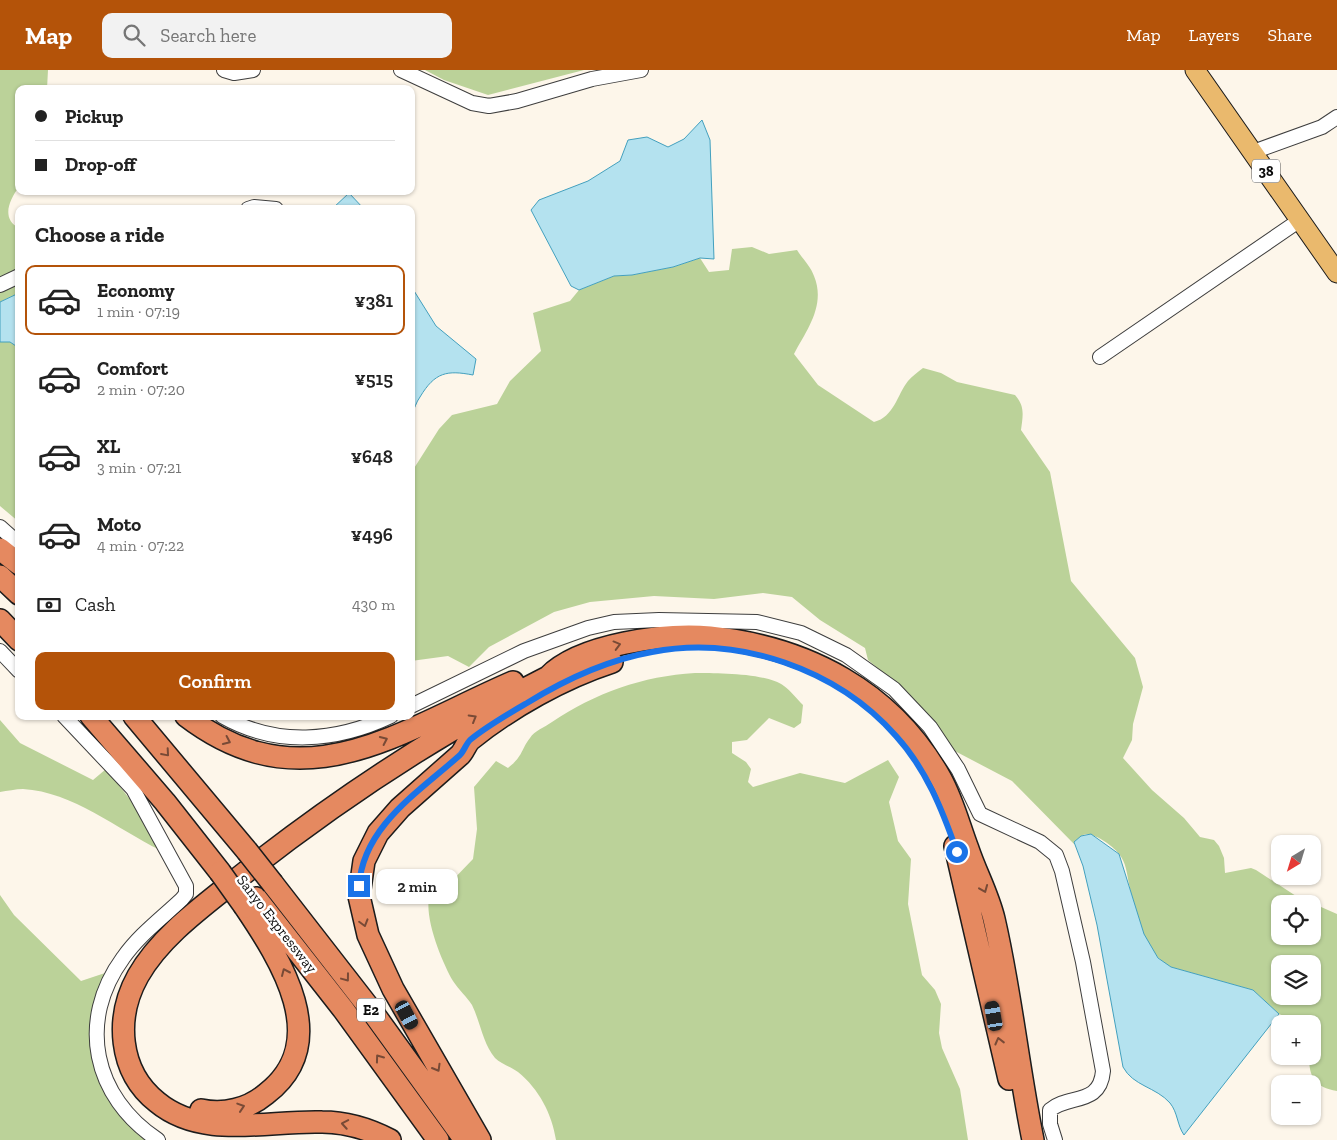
<!DOCTYPE html>
<html lang="en">
<head>
<meta charset="utf-8">
<style>
	body { margin:0; font-family:"Zilla Slab",serif; background:#f2f2f2; color:#222; height:100vh; display:flex; flex-direction:column; font-size:19px; white-space:nowrap }
	* { box-sizing:border-box; margin:0 }
	p { font-size:16px; color:#767676 }
	.icon { flex:none; width:28px; height:28px; fill:none; stroke:currentColor; stroke-width:2; stroke-linecap:round; stroke-linejoin:round }
	.map { position:relative; flex:1; overflow:hidden }
	.panel { position:absolute; left:15px; top:135px; width:400px; height:515px; display:flex; flex-direction:column; background:#fff; border-radius:10px; box-shadow:0 1px 4px #0004 }
	.panel>* { flex:none }
	.banner { position:absolute; left:15px; top:15px; width:400px; height:110px; border-radius:10px; box-shadow:0 1px 4px #0004; display:grid; align-content:center; height:110px; padding:0 20px; background:#fff }
	.needle { width:32px; rotate:218deg }
	.tools { position:absolute; left:1271px; top:765px; display:grid; gap:10px }
	.tools a { display:grid; place-items:center; width:50px; height:50px; border-radius:10px; background:#fff; box-shadow:0 1px 4px #0004; font-size:25px }
	.end { position:absolute; width:22px; height:22px; margin:-11px; border:6px solid #1a73e8; background:#fff; box-shadow:0 0 0 2px #fff }
	.from { border-radius:50% }
	.bubble { position:absolute; height:35px; border-radius:10px; background:#fff; box-shadow:0 1px 4px #0004; font-size:16px; font-weight:600; line-height:35px; text-align:center }
	.car { position:absolute; width:15px; height:30px; margin:-15px -8px; border-radius:6px; box-shadow:0 0 4px 1px #0007; background:linear-gradient(#222 24%,#8ab4d8 0 40%,#222 0 76%,#8ab4d8 0 86%,#222 0) }
	.banner b { display:flex; align-items:center; gap:18px; height:48px; font-size:19px }
	.banner b+b { border-top:1px solid #e0e0e0 }
	.banner i { width:12px; height:12px; background:#222 }
	ul { padding:0; list-style:none }
	li { display:flex; align-items:center; gap:15px; height:70px; margin:0 10px 8px; padding:0 10px; border:2px solid transparent; border-radius:10px }
	li div { flex:1 }
	li b { display:block; font-size:19px }
	li em { font-style:normal; font-weight:600 }
	li.current { border-color:#b45309 }
	li>.icon { width:45px; height:45px; stroke-width:1.5 }
	h2 { padding:0 20px; font-size:22px; line-height:60px }
	.pay { display:flex; align-items:center; gap:12px; height:55px; padding:0 20px; font-size:19px }
	.pay p { margin-inline-start:auto }
	.action { display:flex; gap:10px; margin-top:auto; padding:10px 20px }
	.action a { flex:1; height:58px; border-radius:10px; background:#b45309; color:#fff; font-size:20px; font-weight:600; line-height:58px; text-align:center }
	header { display:flex; align-items:center; gap:30px; box-sizing:border-box; height:70px; padding:0 25px; background:#b45309; color:#fff }
	header strong { font-size:24px }
	nav { display:flex; gap:28px; margin-inline-start:auto; font-size:18px }
	.search { width:350px; height:45px; background:#f2f2f2; display:flex; align-items:center; gap:12px; box-sizing:border-box; padding:0 18px; border-radius:10px; color:#767676; font-size:19px }
	.map>svg:first-child { display:block }
	.forest { fill:#bbd299; fill-rule:evenodd }
	.water { fill:#b4e2ef; stroke:#43a0be }
	.lines { fill:none; stroke-linecap:round; stroke-linejoin:round }
	.minor-casing { stroke:#3e3e3e; stroke-width:16 }
	.major-casing { stroke:#1c1c1c; stroke-width:21 }
	.highway-casing { stroke:#1c1c1c; stroke-width:24 }
	.minor { stroke:#fff; stroke-width:14 }
	.major { stroke:#eab96d; stroke-width:19 }
	.highway { stroke:#e58960; stroke-width:21 }
	.highway-bridge-casing { stroke:#1c1c1c; stroke-width:24; stroke-linecap:butt }
	.highway-bridge { stroke:#e58960; stroke-width:21 }
	.oneway { stroke:#784a36 }
	.route { stroke:#1a73e8; stroke-width:6 }
	.labels { text-anchor:middle; stroke-width:5; stroke-linejoin:round; paint-order:stroke }
	.shield { fill:#fff; stroke:#545454; stroke-width:1 }
	.shield-label { font-size:14px; font-weight:bold; fill:#0b0b0b }
	.street-label { font-size:15px; fill:#0b0b0b; stroke:#fff }
</style>
</head>
<body>
<header>
<strong>Map</strong>
<div class="search"><svg class="icon" aria-label="search" viewBox="0 0 24 24"><circle cx="10" cy="10" r="6"/><path d="M15 15l6 6"/></svg>Search here</div>
<nav><a>Map</a><a>Layers</a><a>Share</a></nav>
</header>
<div class="map">
<svg width="1337" height="1070" viewBox="0 0 1337 1070">
	<rect width="100%" height="100%" fill="#fdf6ea"/>
	<path class="forest" d="M0 0H48L47 19H19V117C9 130 1 149 19 158V223L0 232Z
		M425 0H584L488 25 444 10Z
		M752 177 769 184 797 180C802 188 811 197 814 206 826 235 807 260 794 284L818 315 874 352C894 347 897 325 908 311 912 306 918 302 923 298L941 303 957 312 1015 325C1025 336 1023 345 1021 360L1050 402 1071 511 1135 588 1143 617 1133 654 1132 670 1123 688 1152 720 1184 748 1200 767 1214 770 1219 776 1224 788 1225 803 1251 798 1256 800 1296 826 1337 844V1021C1315 1017 1309 1008 1309 986H1312V954H1303L1279 944 1253 920 1171 897C1143 883 1135 841 1129 814 1127 804 1126 792 1119 784 1114 777 1093 761 1083 765 1080 766 1077 770 1074 772V774L1012 711 951 679 893 611 868 590 865 578 820 550 792 527 763 523 714 529 654 526 590 532 554 542 489 577 469 597 448 586 411 591V403L439 359 452 345 497 334 510 311 541 281 533 243 570 231 579 220 614 206 632 205 673 197 700 188 709 202 729 200 732 179ZM1280 834H1312V866H1280ZM1280 894H1312V926H1280Z
		M0 272H10L19 278V452L0 436Z
		M695 603C717 603 767 603 784 616 791 621 797 629 803 635L801 653 794 658 769 648 747 670 732 672V683L746 692 751 699 748 712 753 717 800 703 845 713 888 690 899 707 889 732 898 771 911 789 908 834 922 905 935 920 941 934 939 963 942 978 960 1019 968 1070H556C552 1044 539 1019 518 1002 511 997 501 994 495 988 483 974 480 951 472 935 467 927 459 920 453 911 442 892 421 842 431 821L447 816 473 789 477 759 474 717 496 691 508 698C524 685 520 681 530 668 534 661 545 657 552 652 595 623 643 606 695 603Z
		M0 650 20 673 93 710 106 699 140 742 144 753 160 780C117 759 73 722 23 719 16 719 7 721 0 722Z
		M0 825 14 845 81 911 108 902 92 944 93 979 147 1070H0Z"/>
	<path class="water" d="M702 50 710 70 714 189 700 188 673 197 632 205 614 206 579 220 571 216 531 140 539 130 588 111 620 91 628 70 647 67 668 77 684 69Z
		M349 123 364 139H332Z
		M411 216 436 256 476 289 473 305C447 300 435 302 420 327 416 332 415 339 411 344Z
		M19 223V278L10 272H0V232Z
		M1091 764 1119 784 1144 864 1158 888 1171 897 1253 920 1279 944 1184 1065C1177 1055 1178 1043 1170 1033 1156 1017 1133 1016 1123 997L1097 855 1083 796 1074 772 1081 766Z"/>
	<g class="lines">
		<g class="minor-casing">
			<path id="minor" d="M224 0 234 3 253 0
				M401 0 472 33 489 36 517 31 592 9 641 0
				M1253 82 1322 57 1337 47
				M248 139 254 137 276 139
				M0 215 19 206
				M1100 287 1300 150
				M0 457 19 474
				M0 581 19 601
				M411 636 524 581 588 558 614 552 659 550 757 552 801 563 846 585 894 619 930 657 958 699 980 744 1040 772 1056 785 1062 801 1083 892 1103 1001C1100 1036 1069 1024 1050 1040V1054L1055 1070
				M64 646 133 719 186 816V824L182 829C162 848 139 865 123 888 77 951 93 1027 158 1070
				M222 646C276 677 336 672 391 646"/>
		</g>
		<g class="major-casing">
			<path id="major" d="M1195 0 1337 203"/>
		</g>
		<g class="highway-casing">
			<path id="highway" d="M0 479 19 494
				M0 506 19 524
				M0 550 19 570
				M91 646 165 732 220 802
				M134 646 247 781
				M186 646C304 736 399 661 513 612
				M955 776 1009 1009
				M273 814 374 944 462 1066
				M256 828 343 939 438 1070
				M201 1040C224 1045 248 1039 266 1024 334 972 280 889 245 837
				M390 1070C369 1059 346 1052 322 1052 267 1050 203 1070 157 1032 118 1001 115 947 138 906 160 867 202 837 237 809 334 732 438 663 548 607 580 574 666 563 710 567 807 577 892 621 941 709 953 731 959 755 968 779 976 803 988 824 994 849 1011 922 1018 997 1033 1070
				M480 1070 393 919 368 865 359 826 364 791 378 763 400 738 460 685C464 681 466 674 470 670 511 637 563 608 612 592"/>
		</g>
		<use href="#minor" class="minor"/>
		<use href="#major" class="major"/>
		<use href="#highway" class="highway"/>
		<g class="highway-bridge-casing">
			<path id="highway-bridge" d="M247 781 273 814
				M220 802 245 837"/>
		</g>
		<use href="#highway-bridge" class="highway-bridge"/>
	</g>
	<defs><path id="oneway-chevron" d="M-2-3.5L2.5 0L-2 3.5" fill="none" stroke-width="1.6" stroke-linecap="round" stroke-linejoin="round" transform="scale(1.25)"/></defs>
	<g class="oneway">
		<use href="#oneway-chevron" transform="translate(617 575) rotate(-15)"/>
		<use href="#oneway-chevron" transform="translate(473 648) rotate(-30)"/>
		<use href="#oneway-chevron" transform="translate(384 670) rotate(-25)"/>
		<use href="#oneway-chevron" transform="translate(227 671) rotate(25)"/>
		<use href="#oneway-chevron" transform="translate(166 683) rotate(49)"/>
		<use href="#oneway-chevron" transform="translate(984 819) rotate(68)"/>
		<use href="#oneway-chevron" transform="translate(364 853) rotate(74)"/>
		<use href="#oneway-chevron" transform="translate(285 902) rotate(-114)"/>
		<use href="#oneway-chevron" transform="translate(346 908) rotate(53)"/>
		<use href="#oneway-chevron" transform="translate(999 971) rotate(-104)"/>
		<use href="#oneway-chevron" transform="translate(379 988) rotate(-126)"/>
		<use href="#oneway-chevron" transform="translate(437 998) rotate(60)"/>
		<use href="#oneway-chevron" transform="translate(241 1037) rotate(-18)"/>
		<use href="#oneway-chevron" transform="translate(345 1054) rotate(-170)"/>
	</g>
	<g class="lines">
		<path class="route" d="M359 816C363 756 419 722 460 685 464 681 466 674 470 670 487 656 508 644 527 633 566 609 607 590 652 582 739 565 837 599 896 666 926 699 942 739 957 782"/>
	</g>
	<g class="labels">
		<g class="shield">
			<rect x="1252" y="89.5" width="28" height="23" rx="4"/>
			<rect x="357" y="928.5" width="28" height="23" rx="4"/>
		</g>
		<g class="shield-label">
			<text x="1266" y="106">38</text>
			<text x="371" y="945">E2</text>
		</g>
		<g class="street-label">
			<text transform="translate(277 854) rotate(52)" y="5">Sanyo Expressway</text>
		</g>
	</g>
</svg>
<div class="tools">
<a><svg class="needle" viewBox="-14 -14 28 28"><path d="M0-13l5 13h-10z" fill="#e53935"/><path d="M0 13l5-13h-10z" fill="#767676"/></svg></a>
<a><svg class="icon" aria-label="locate" viewBox="0 0 24 24"><circle cx="12" cy="12" r="6"/><path d="M12 2v4M12 18v4M2 12h4M18 12h4"/></svg></a>
<a><svg class="icon" aria-label="layers" viewBox="0 0 24 24"><path d="M12 4l9 5-9 5-9-5zM3 14l9 5 9-5"/></svg></a>
<a>+</a>
<a>−</a>
</div>
<i class="end from" style="left:957px;top:782px"></i>
<i class="end" style="left:359px;top:816px"></i>
<div class="bubble" style="left:376px;top:799px;width:82px">2 min</div>
<i class="car" style="left:407px;top:945px;rotate:152deg"></i>
<i class="car" style="left:994px;top:946px;rotate:350deg"></i>
<div class="banner">
<b><i class="from"></i>Pickup</b>
<b><i></i>Drop-off</b>
</div>
<section class="panel">
<h2>Choose a ride</h2>
<ul>
<li class="current"><svg class="icon" aria-label="car" viewBox="0 0 24 24"><path d="M5 17H2v-5l4-1 3-4h7l3 4 3 1v5h-3M9 17h6M6 11h13"/><circle cx="7" cy="17" r="2"/><circle cx="17" cy="17" r="2"/></svg><div><b>Economy</b><p>1 min · 07:19</p></div><em>¥381</em></li>
<li><svg class="icon" aria-label="car" viewBox="0 0 24 24"><path d="M5 17H2v-5l4-1 3-4h7l3 4 3 1v5h-3M9 17h6M6 11h13"/><circle cx="7" cy="17" r="2"/><circle cx="17" cy="17" r="2"/></svg><div><b>Comfort</b><p>2 min · 07:20</p></div><em>¥515</em></li>
<li><svg class="icon" aria-label="car" viewBox="0 0 24 24"><path d="M5 17H2v-5l4-1 3-4h7l3 4 3 1v5h-3M9 17h6M6 11h13"/><circle cx="7" cy="17" r="2"/><circle cx="17" cy="17" r="2"/></svg><div><b>XL</b><p>3 min · 07:21</p></div><em>¥648</em></li>
<li><svg class="icon" aria-label="car" viewBox="0 0 24 24"><path d="M5 17H2v-5l4-1 3-4h7l3 4 3 1v5h-3M9 17h6M6 11h13"/><circle cx="7" cy="17" r="2"/><circle cx="17" cy="17" r="2"/></svg><div><b>Moto</b><p>4 min · 07:22</p></div><em>¥496</em></li>
</ul>
<div class="pay"><svg class="icon" aria-label="cash" viewBox="0 0 24 24"><path d="M3 7h18v10H3z"/><circle cx="12" cy="12" r="2"/></svg>Cash<p>430 m</p></div>
<div class="action"><a>Confirm</a></div>
</section>
</div>
</body>
</html>
